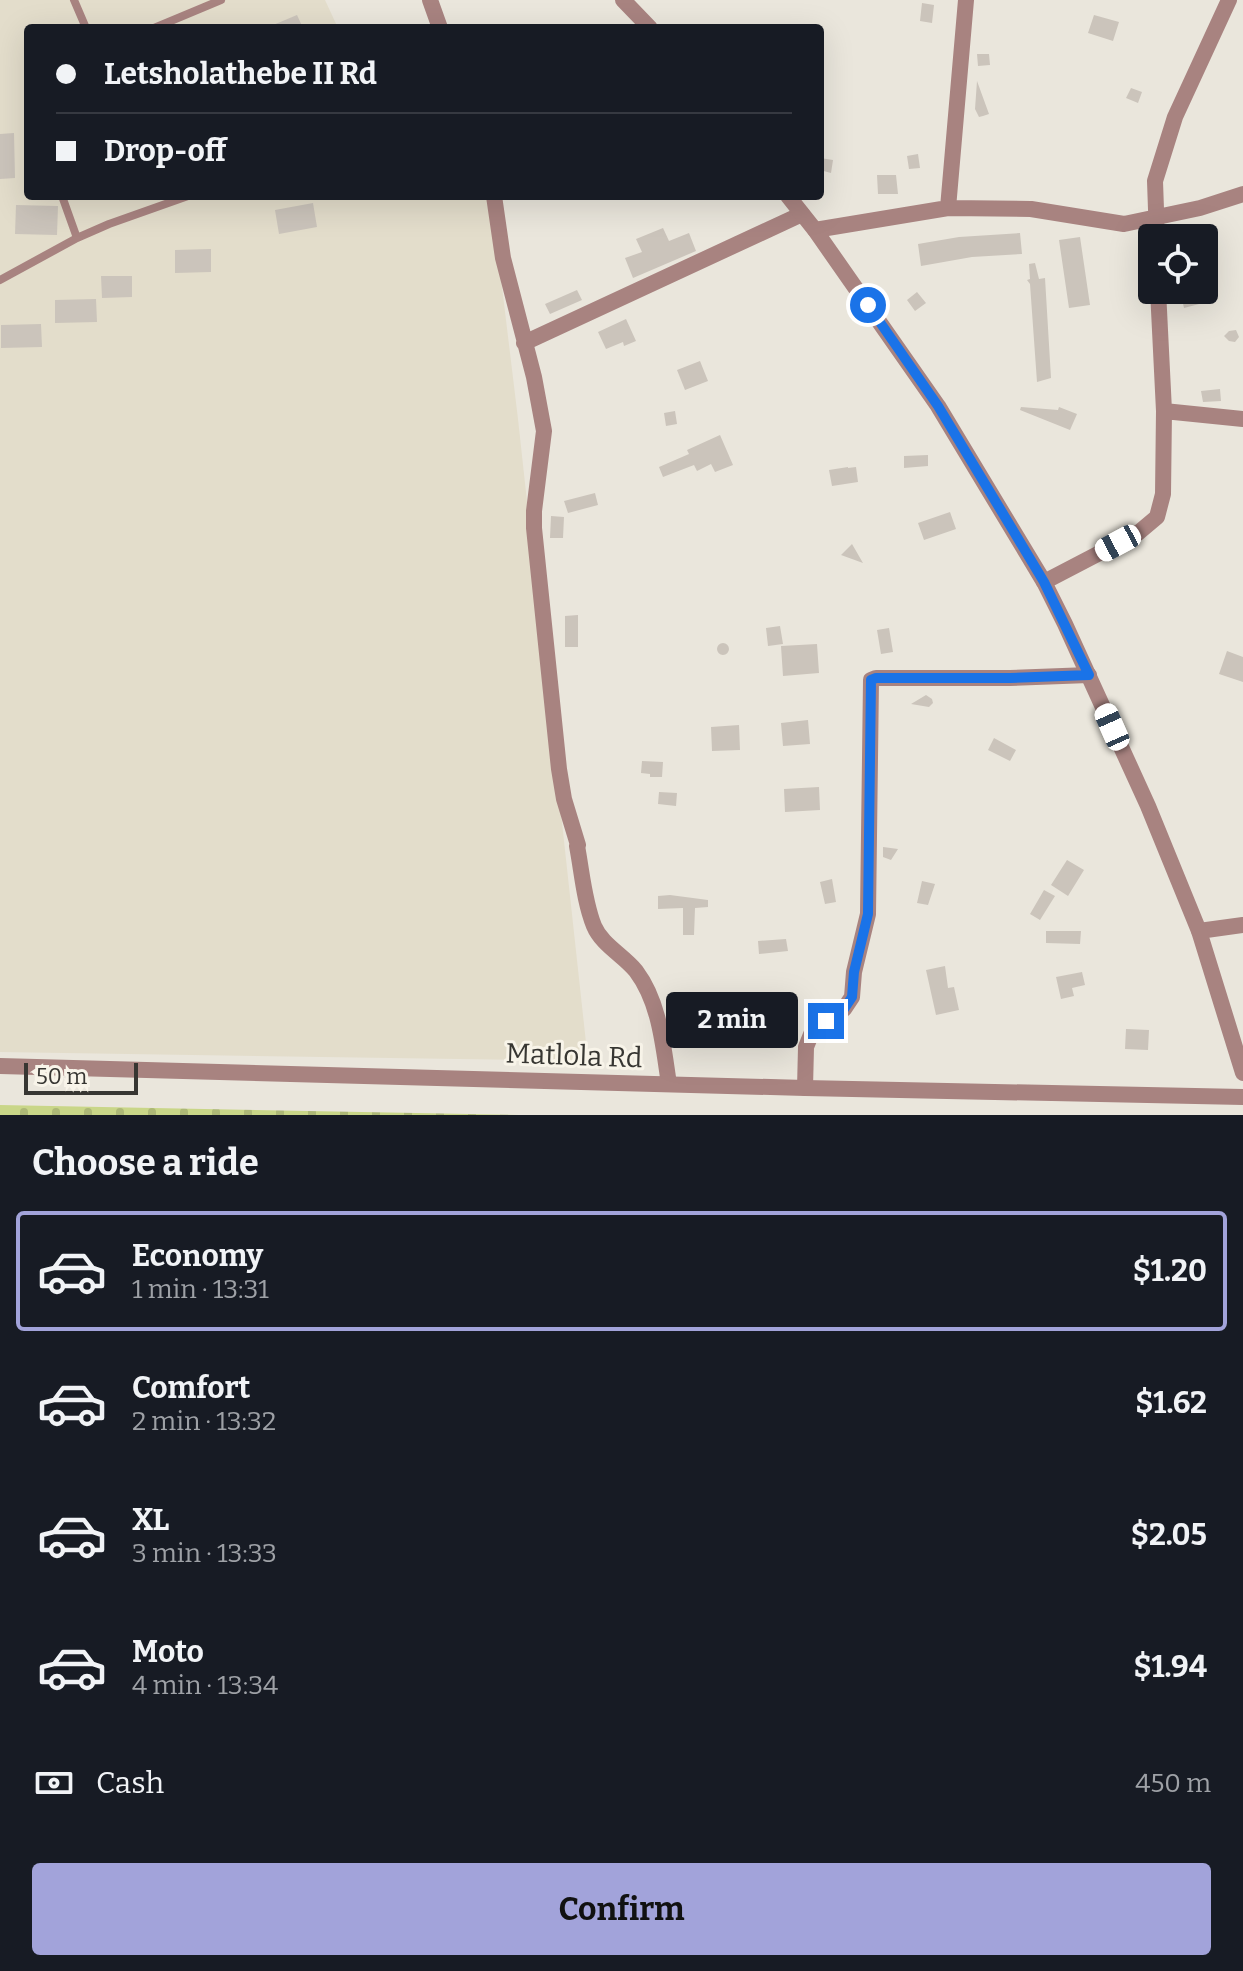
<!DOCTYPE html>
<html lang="en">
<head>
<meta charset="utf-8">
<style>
	body { margin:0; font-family:Bitter,serif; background:#20242c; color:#f1f3f6; height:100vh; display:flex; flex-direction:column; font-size:30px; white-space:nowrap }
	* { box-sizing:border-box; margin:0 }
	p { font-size:26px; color:#9ea1a6 }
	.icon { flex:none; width:44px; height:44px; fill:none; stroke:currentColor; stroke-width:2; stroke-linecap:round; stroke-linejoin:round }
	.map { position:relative; height:1115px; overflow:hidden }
	.panel { display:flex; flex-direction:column; background:#171b24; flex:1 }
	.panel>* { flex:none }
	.guide { position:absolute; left:24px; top:24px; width:800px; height:176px; border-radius:8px; box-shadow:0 8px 32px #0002; display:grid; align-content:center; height:176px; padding:0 32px; background:#171b24 }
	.buttons { position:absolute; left:1138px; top:224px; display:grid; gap:16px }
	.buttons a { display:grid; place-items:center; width:80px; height:80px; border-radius:8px; background:#171b24; box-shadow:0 8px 32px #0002; font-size:40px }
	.scale { position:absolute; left:24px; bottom:20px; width:114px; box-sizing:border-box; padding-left:8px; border:4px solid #373632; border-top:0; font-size:22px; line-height:28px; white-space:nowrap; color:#373632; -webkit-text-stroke:6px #f8f4e9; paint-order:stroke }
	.end { position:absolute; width:36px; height:36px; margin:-18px; border:10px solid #1a73e8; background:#fff; box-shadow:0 0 0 4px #fff }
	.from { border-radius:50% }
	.bubble { position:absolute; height:56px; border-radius:8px; background:#171b24; box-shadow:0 8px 32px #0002; font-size:26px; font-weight:700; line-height:56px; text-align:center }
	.car { position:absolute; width:24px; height:48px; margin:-24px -12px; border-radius:10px; box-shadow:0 0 6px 2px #0007; background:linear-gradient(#fff 24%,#345 0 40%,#fff 0 76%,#345 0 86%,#fff 0) }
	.guide b { display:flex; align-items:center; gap:28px; height:76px; font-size:30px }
	.guide b+b { border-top:2px solid #363941 }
	.guide i { width:20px; height:20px; background:#f1f3f6 }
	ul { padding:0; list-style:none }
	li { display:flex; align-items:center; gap:24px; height:120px; margin:0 16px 12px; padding:0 16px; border:4px solid transparent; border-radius:8px }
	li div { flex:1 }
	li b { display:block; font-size:30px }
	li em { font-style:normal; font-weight:700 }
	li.current { border-color:#a2a3da }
	li>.icon { width:72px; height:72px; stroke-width:1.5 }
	h2 { padding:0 32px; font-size:36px; line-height:96px }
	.pay { display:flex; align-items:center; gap:20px; height:88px; padding:0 32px; font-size:30px }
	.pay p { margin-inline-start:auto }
	.primary-button { display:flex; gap:16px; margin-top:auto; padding:16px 32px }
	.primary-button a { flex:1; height:92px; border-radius:8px; background:#a2a3da; color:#111; font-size:32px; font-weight:700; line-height:92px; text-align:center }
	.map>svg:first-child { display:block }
	.built { fill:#e3ddcb }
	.cemetery { fill:url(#cemetery-stones) }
	.building { fill:#cbc4bb }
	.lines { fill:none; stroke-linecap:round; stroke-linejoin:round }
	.service { stroke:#a88380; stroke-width:8 }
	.minor { stroke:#a88380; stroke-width:16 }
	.tertiary { stroke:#a88380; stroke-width:16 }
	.route { stroke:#1a73e8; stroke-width:10 }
	.labels { text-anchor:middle; stroke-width:6; stroke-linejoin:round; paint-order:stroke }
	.street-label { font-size:28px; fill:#373632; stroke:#f8f4e9 }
</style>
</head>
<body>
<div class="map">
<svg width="1243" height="1115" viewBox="0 0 1243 1115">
	<defs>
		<pattern id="cemetery-stones" width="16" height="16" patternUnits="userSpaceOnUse" patternTransform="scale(2)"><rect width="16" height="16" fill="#c9d688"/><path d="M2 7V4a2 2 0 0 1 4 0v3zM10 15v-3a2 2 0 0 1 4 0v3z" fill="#adb876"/></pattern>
	</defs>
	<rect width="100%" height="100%" fill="#eae6dc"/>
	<path class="built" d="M0 0H325L338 28H28V196H416L418 200 426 196H491L518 419 588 1061 0 1052Z"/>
	<path class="cemetery" d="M0 1105 519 1115H0Z"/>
	<path class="building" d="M922 3 934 5 932 23 920 21Z
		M297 15 303 28H266Z
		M1094 15 1119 22 1113 41 1088 33Z
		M977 54H989L990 65 978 66Z
		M977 81 989 114 983 116 979 117 975 109Z
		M1131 88 1142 92 1138 103 1126 98Z
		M14 133 15 178 0 179V134Z
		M918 154 920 168 909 169 907 156Z
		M820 158 833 160 831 173 820 170Z
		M877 175H896L898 194H878Z
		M313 203 317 227 279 234 275 210Z
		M16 205 58 206 57 235 15 234Z
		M663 228 669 241 689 233 696 251 633 278 625 258 642 252 636 239Z
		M1020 233 1022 254 972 257 921 266 918 244 959 237Z
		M1080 237 1090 305 1069 308 1059 240Z
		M211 249V272L175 273V250Z
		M1035 263 1039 279 1045 278 1051 378 1037 382 1030 284 1027 280 1030 279 1029 264Z
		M101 276H132V297L102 298Z
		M1206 287 1209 299 1203 301V303L1184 308 1180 290H1204V288Z
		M577 290 582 300 550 314 545 304Z
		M917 292 926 303 915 311 907 300Z
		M96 299 97 322 55 323V300Z
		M626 319 636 341 624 346 623 342 606 349 598 332Z
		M41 324 42 347 1 348V325Z
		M1236 330 1239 337 1235 342 1229 341 1224 336 1229 331Z
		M700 361 708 381 685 390 677 370Z
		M1220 389 1221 401 1203 402 1201 391Z
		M1021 407 1058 410 1059 407 1077 414 1070 430 1020 410Z
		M675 411 677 424 666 426 664 413Z
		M720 435 733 465 715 472 711 464 697 471 694 465 663 477 659 467 689 454 687 450Z
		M928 455V466L904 468V456Z
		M848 467V468L856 467 858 482 832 486 829 470Z
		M595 493 598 505 568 513 564 501Z
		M950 512 956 529 924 540 918 523Z
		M551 516 564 517 563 538H550Z
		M852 544 863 563 841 555Z
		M578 615V647H565V616Z
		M780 626 783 644 768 646 766 628Z
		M889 628 893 652 881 654 877 630Z
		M717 649a6 6 0 1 1 12 0a6 6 0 1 1-12 0Z
		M817 644 819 673 783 676 781 646Z
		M1227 651 1243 657V682L1219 674Z
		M926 695 932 699 933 703 929 707 911 704Z
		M808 720 810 744 783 746 781 723Z
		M739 725 740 750 712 751 711 727Z
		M994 738 1016 750 1010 761 988 750Z
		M642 761 663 762 662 777H650V774L641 773Z
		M819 787 820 810 785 812 784 789Z
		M659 792 677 793 676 806 658 804Z
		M883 847 898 849 891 860 883 857Z
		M1067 860 1084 870 1068 896 1051 885Z
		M832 879 836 902 825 904 820 882Z
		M922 881 935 884 928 905 917 903Z
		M1044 890 1055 896 1040 920 1030 914Z
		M670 895 708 900V907L695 908 694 935H683V908L658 909V896Z
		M1046 931H1081L1080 944 1046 943Z
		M786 939 788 951 759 954 758 941Z
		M945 966 948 988 954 987 959 1010 936 1015 926 970Z
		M1082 972 1085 985 1072 988 1074 996 1061 999 1056 977Z
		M1126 1029 1149 1030 1148 1050 1125 1049Z"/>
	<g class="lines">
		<path class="service" d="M74 0 86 28
			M154 28 221 0
			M62 196 77 238
			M0 280 77 238 109 224 188 196"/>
		<path class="minor" d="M430 0 440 28
			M494 196 503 258 534 377 544 431 534 511V528L559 769 564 799 578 845 577 846C582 872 584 901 594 926 602 945 623 955 636 971 660 1003 663 1046 669 1084
			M948 208 966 0
			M815 230 948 208 1031 209 1124 224 1200 208 1243 194
			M1157 238 1155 181 1175 117 1229 0
			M524 343 802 214
			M1164 411 1243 419
			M1044 582 1138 533 1157 517 1163 494 1164 411 1158 290
			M1199 931 1243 925
			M805 1088 806 1047 812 1032 844 1009 852 997 854 972 868 914 871 680 876 678H1010L1089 675"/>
		<path class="tertiary" d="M623 0 650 28
			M788 196 815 230 938 406 1044 582 1065 624 1148 806 1199 931 1243 1073
			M0 1066 805 1088 1243 1097"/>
	</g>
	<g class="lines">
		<path class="route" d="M826 1021 844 1009 852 997 854 972 868 914 871 680 876 678H1010L1089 675 1044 582 1014 532 938 406 868 305"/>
	</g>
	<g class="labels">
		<g class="street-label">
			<text transform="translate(574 1055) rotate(2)" y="10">Matlola Rd</text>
		</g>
	</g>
</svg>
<div class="buttons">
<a><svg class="icon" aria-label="locate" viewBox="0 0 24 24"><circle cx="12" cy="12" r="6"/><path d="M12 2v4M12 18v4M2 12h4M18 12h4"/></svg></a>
</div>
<div class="scale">50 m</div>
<i class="end from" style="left:868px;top:305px"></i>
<i class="end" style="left:826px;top:1021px"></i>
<div class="bubble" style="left:666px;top:992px;width:132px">2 min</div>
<i class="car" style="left:1118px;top:543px;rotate:242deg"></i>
<i class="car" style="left:1112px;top:727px;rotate:336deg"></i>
<div class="guide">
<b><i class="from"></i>Letsholathebe II Rd</b>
<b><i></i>Drop-off</b>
</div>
</div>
<section class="panel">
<h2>Choose a ride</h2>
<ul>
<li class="current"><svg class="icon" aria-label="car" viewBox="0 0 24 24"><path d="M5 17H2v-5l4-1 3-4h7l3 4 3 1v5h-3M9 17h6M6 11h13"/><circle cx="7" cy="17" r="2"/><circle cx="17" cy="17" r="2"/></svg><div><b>Economy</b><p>1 min · 13:31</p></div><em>$1.20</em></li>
<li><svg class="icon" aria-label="car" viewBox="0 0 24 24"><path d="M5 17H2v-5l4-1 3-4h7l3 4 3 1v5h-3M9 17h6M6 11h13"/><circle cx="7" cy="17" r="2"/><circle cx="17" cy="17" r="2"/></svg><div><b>Comfort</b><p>2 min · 13:32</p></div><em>$1.62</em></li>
<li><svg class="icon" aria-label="car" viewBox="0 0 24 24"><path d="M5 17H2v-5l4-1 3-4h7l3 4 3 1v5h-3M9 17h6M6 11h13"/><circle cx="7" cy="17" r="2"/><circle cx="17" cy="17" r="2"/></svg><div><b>XL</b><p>3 min · 13:33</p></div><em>$2.05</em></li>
<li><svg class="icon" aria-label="car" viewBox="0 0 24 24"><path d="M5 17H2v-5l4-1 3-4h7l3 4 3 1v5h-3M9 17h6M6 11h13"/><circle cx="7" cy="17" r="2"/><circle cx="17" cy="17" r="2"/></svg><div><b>Moto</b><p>4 min · 13:34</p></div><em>$1.94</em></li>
</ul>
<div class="pay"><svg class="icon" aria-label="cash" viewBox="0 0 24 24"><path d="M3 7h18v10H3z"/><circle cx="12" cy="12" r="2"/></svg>Cash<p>450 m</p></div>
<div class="primary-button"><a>Confirm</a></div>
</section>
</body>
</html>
